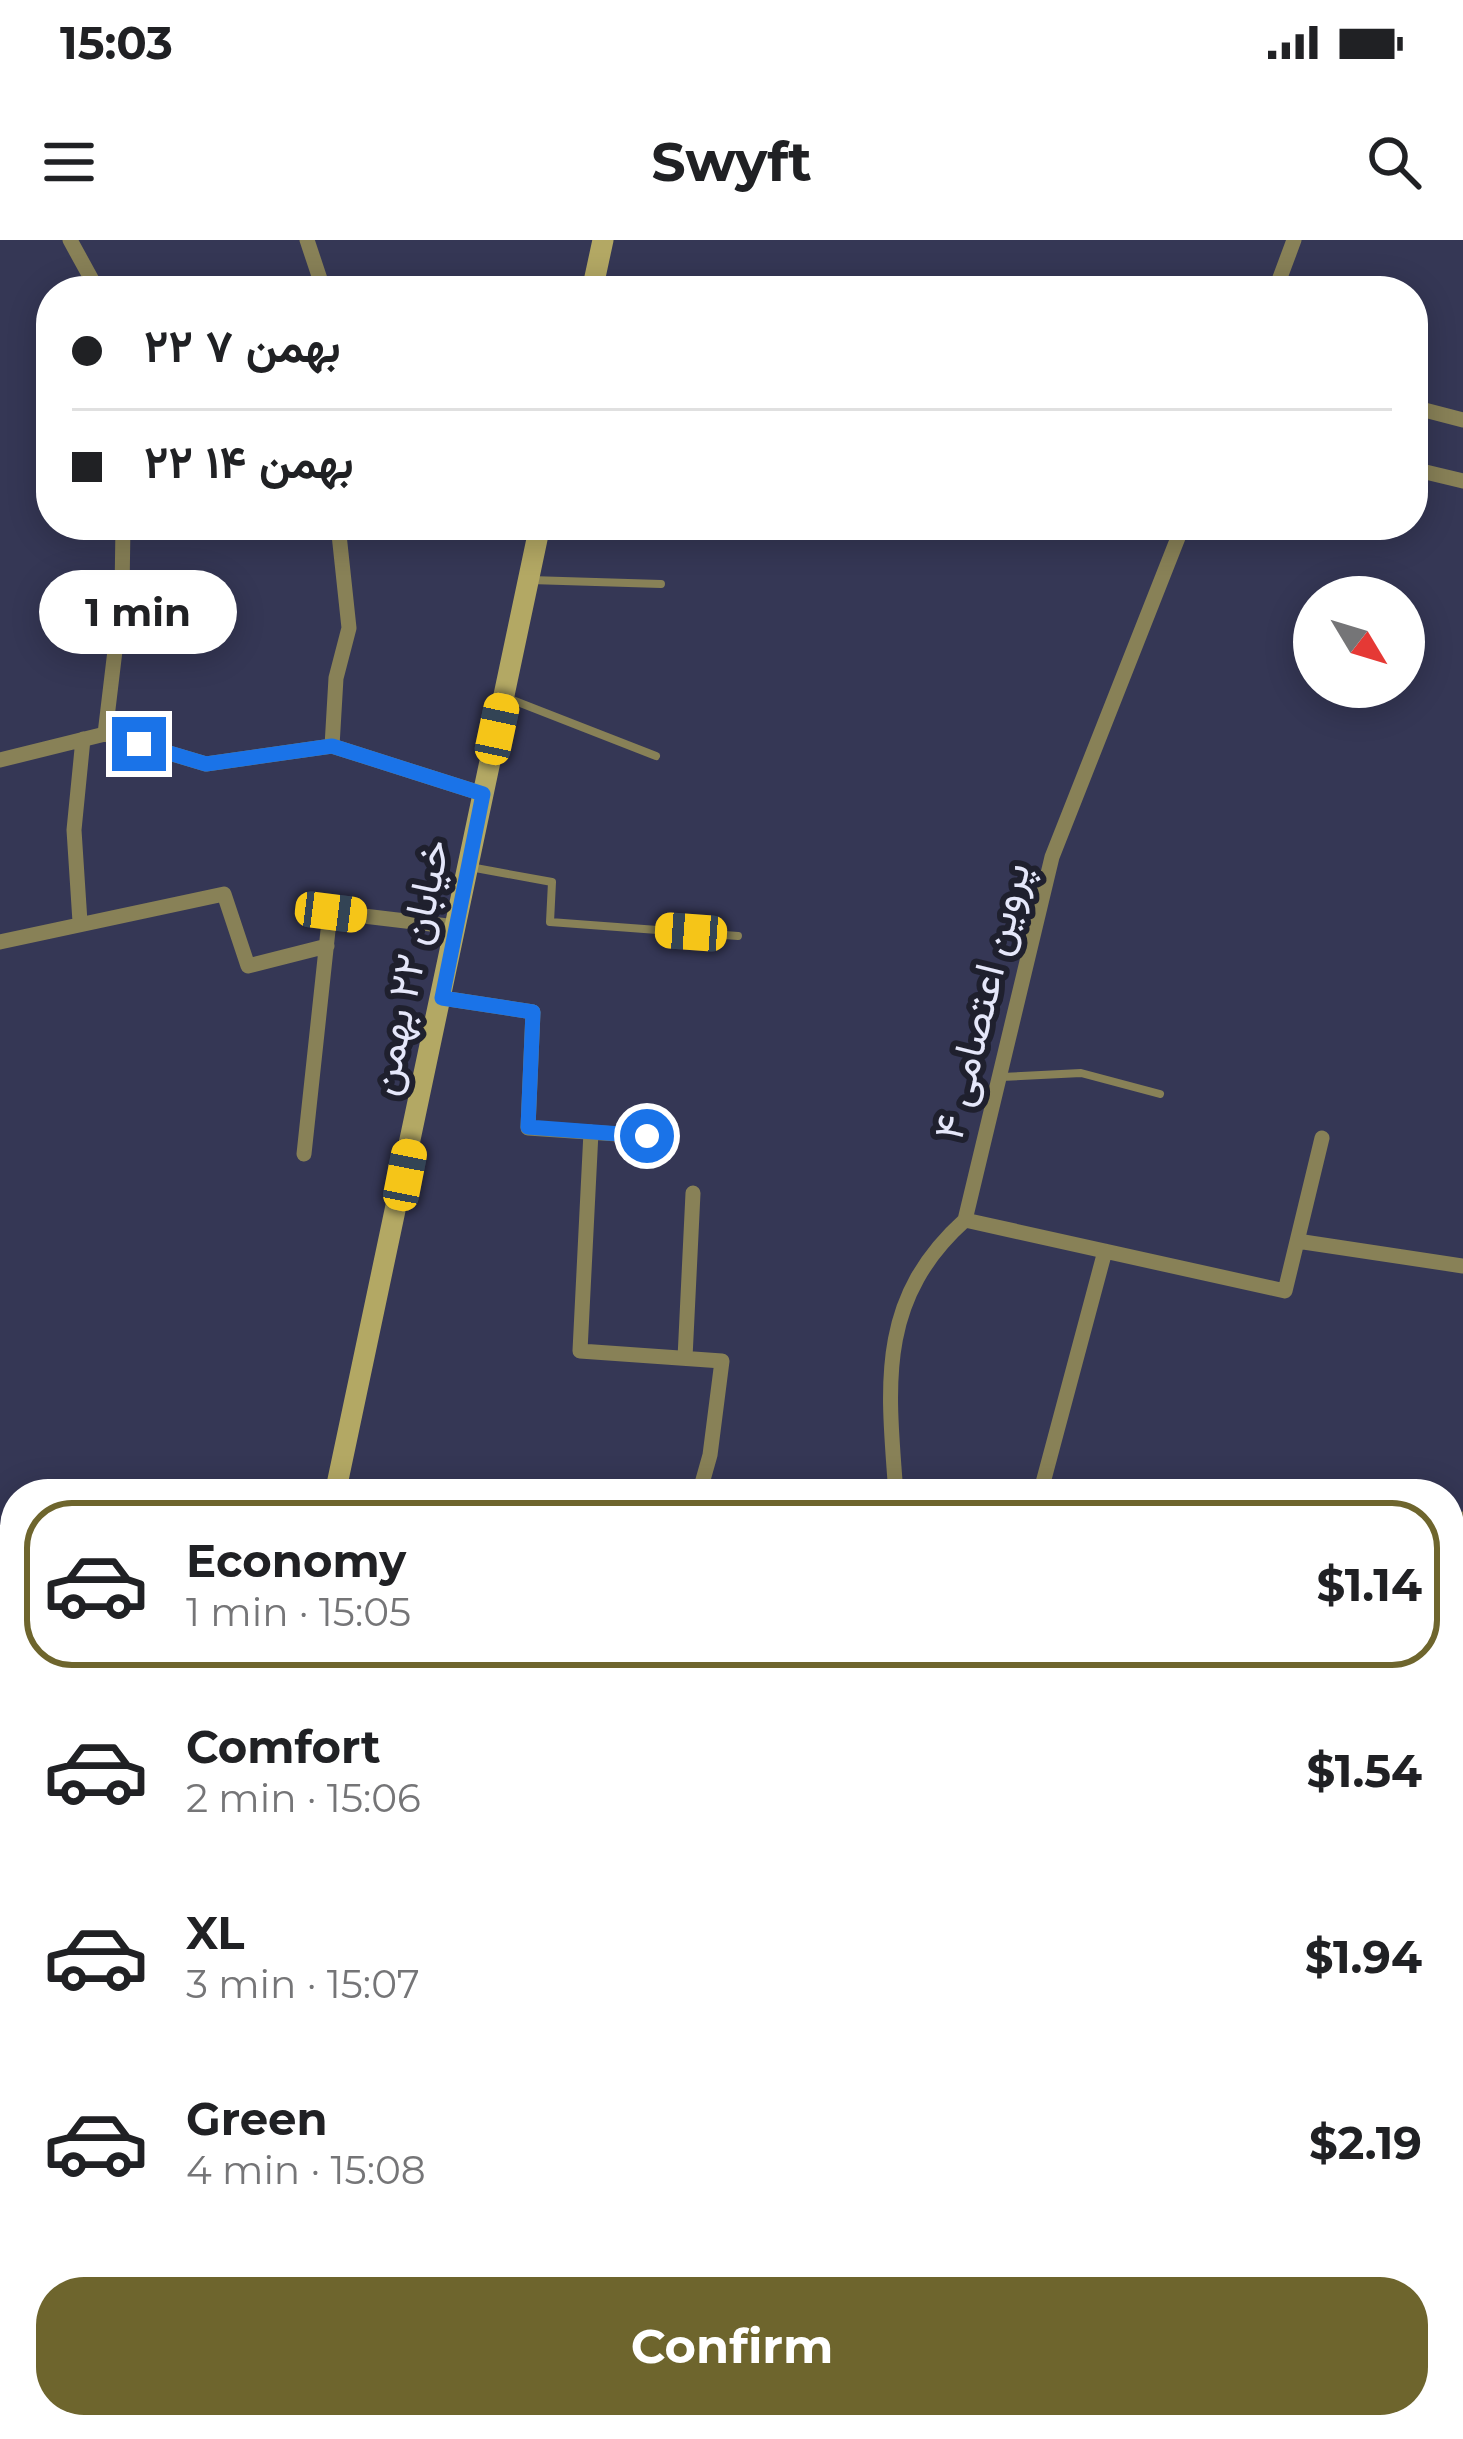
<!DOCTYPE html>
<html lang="en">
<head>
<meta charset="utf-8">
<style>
	body { margin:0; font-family:Montserrat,Vazirmatn,sans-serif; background:#f2f2f2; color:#202124; height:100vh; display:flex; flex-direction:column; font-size:45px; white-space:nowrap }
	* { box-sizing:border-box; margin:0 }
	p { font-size:39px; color:#757577 }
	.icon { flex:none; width:66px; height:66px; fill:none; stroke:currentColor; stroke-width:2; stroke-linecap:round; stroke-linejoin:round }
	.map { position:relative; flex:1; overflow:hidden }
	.details { position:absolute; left:0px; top:1239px; width:1464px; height:960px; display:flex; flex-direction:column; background:#fff; border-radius:48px 48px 0 0; box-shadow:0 6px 30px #0003 }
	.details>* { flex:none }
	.guide { position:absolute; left:36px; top:36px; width:1392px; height:264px; border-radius:48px; box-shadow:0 6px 30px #0003; display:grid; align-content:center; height:264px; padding:0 36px; background:#fff }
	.needle { width:78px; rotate:128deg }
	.controls { position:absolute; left:1293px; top:336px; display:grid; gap:24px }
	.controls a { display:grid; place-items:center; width:132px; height:132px; border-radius:50%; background:#fff; box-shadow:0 6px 30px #0003; font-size:60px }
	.end { position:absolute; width:54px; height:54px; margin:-27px; border:15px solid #1a73e8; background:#fff; box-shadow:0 0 0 6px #fff }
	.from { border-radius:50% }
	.bubble { position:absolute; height:84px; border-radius:42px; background:#fff; box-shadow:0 6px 30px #0003; font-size:39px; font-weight:700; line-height:84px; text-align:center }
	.car { position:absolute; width:36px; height:72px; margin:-36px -18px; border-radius:15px; box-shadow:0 0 9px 3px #0007; background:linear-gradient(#f5c518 24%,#345 0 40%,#f5c518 0 76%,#345 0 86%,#f5c518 0) }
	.guide b { display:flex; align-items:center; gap:42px; height:114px; font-size:45px }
	.guide b+b { border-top:3px solid #e0e0e0 }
	.guide i { width:30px; height:30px; background:#202124 }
	ul { padding:21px 0 0; list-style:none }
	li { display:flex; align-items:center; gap:36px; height:168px; margin:0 24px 18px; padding:0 12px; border:6px solid transparent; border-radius:48px }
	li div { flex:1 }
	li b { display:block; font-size:45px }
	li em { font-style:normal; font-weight:700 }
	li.selected { border-color:#6e652d }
	li>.icon { width:108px; height:108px; stroke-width:1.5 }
	.action { display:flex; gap:24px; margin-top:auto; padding:24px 36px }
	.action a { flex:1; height:138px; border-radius:48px; background:#6e652d; color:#fff; font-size:48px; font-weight:700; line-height:138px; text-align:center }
	.status { display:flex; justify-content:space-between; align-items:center; height:84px; padding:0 60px; background:#fff; direction:ltr }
	.status svg { height:33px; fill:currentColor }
	header { display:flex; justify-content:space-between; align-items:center; height:156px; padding:0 36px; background:#fff; font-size:54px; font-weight:700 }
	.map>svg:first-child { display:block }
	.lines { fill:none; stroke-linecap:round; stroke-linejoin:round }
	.lane { stroke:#888157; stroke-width:8 }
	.street { stroke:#888157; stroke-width:15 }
	.secondary { stroke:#b3a864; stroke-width:21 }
	.route { stroke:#1a73e8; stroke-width:15 }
	.labels { text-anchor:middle; stroke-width:12; stroke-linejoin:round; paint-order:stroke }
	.street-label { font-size:42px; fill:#e5e7fa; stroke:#1f202e }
</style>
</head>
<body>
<div class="status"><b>15:03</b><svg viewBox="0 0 49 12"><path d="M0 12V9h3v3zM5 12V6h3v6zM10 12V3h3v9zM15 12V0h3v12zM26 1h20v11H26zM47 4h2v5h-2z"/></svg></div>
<header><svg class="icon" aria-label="menu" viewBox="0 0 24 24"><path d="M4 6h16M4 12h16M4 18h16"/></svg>Swyft<svg class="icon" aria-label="search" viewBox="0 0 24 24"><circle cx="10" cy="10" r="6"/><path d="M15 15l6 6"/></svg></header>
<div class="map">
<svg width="1463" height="2199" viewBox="0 0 1463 2199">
	<rect width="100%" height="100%" fill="#353755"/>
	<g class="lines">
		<path class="lane" d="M530 340 661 344
			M505 457 656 516
			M470 627 552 642 550 682 738 696
			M1001 837 1081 833 1160 854"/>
		<path class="street" d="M70 0 98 51
			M307 0 324 51
			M1275 51 1294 0
			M1413 167 1463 180
			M1413 229 1463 241
			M105 494 122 352 123 285
			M332 506 336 438 349 388 338 285
			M0 520 105 494 206 524 332 506 483 554
			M80 682 74 590 83 499
			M0 702 224 654 248 726 327 706
			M442 758 533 772 528 888 647 896
			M591 892 580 1111 722 1121 710 1215 699 1254
			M304 914 330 672 456 687
			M965 980 1285 1051 1322 898
			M1297 1001 1463 1026
			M685 1118 693 953
			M896 1254C888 1146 876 1060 965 980L1052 617 1183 285
			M1040 1254 1105 1011
			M1457 1404 1463 1279
			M1449 1696 1463 1691
			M1449 1748 1463 1830
			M0 1848 15 1847
			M0 2121 15 2119
			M1449 2140 1463 2139
			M122 2199 123 2184
			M668 2199V2184"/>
		<path class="secondary" d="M592 51 603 0
			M335 1254 540 285
			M1449 1404H1463
			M0 1410H15
			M194 2199 196 2184"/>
	</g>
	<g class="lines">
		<path class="route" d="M139 504 206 524 332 506 483 554 442 758 533 772 528 887 647 896"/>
	</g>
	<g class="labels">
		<g class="street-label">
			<text transform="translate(408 727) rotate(-78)" y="15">خیابان ۲۲ بهمن</text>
			<text transform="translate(981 761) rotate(-76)" y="15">پروین اعتصامی ۴</text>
		</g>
	</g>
</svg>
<div class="controls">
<a><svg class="needle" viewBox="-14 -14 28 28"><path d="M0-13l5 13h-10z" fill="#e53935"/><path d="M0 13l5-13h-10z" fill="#757577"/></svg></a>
</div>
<i class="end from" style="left:647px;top:896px"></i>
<i class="end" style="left:139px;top:504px"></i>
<div class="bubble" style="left:39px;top:330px;width:198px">1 min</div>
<i class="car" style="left:497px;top:489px;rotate:12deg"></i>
<i class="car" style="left:331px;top:672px;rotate:97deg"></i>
<i class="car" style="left:691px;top:692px;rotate:274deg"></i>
<i class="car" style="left:405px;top:935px;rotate:11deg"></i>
<div class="guide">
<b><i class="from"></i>۲۲ بهمن ۷</b>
<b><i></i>۲۲ بهمن ۱۴</b>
</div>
<section class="details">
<ul>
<li class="selected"><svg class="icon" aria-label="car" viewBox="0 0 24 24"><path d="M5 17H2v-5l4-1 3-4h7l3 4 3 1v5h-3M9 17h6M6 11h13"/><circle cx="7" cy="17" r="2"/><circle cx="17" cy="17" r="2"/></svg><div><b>Economy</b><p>1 min · 15:05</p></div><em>$1.14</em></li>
<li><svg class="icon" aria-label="car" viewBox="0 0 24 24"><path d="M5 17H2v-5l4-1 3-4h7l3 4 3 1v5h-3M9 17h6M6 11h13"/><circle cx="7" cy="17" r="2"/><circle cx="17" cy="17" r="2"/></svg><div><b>Comfort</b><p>2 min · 15:06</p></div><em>$1.54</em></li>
<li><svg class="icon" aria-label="car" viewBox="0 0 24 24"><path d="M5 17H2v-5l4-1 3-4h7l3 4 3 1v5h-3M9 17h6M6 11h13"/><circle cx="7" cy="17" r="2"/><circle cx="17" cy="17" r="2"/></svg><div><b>XL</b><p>3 min · 15:07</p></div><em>$1.94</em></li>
<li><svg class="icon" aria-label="car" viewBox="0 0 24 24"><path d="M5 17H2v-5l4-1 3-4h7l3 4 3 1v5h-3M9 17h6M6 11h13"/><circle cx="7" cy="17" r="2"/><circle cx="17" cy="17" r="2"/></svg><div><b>Green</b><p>4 min · 15:08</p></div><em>$2.19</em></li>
</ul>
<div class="action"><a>Confirm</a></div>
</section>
</div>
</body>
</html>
